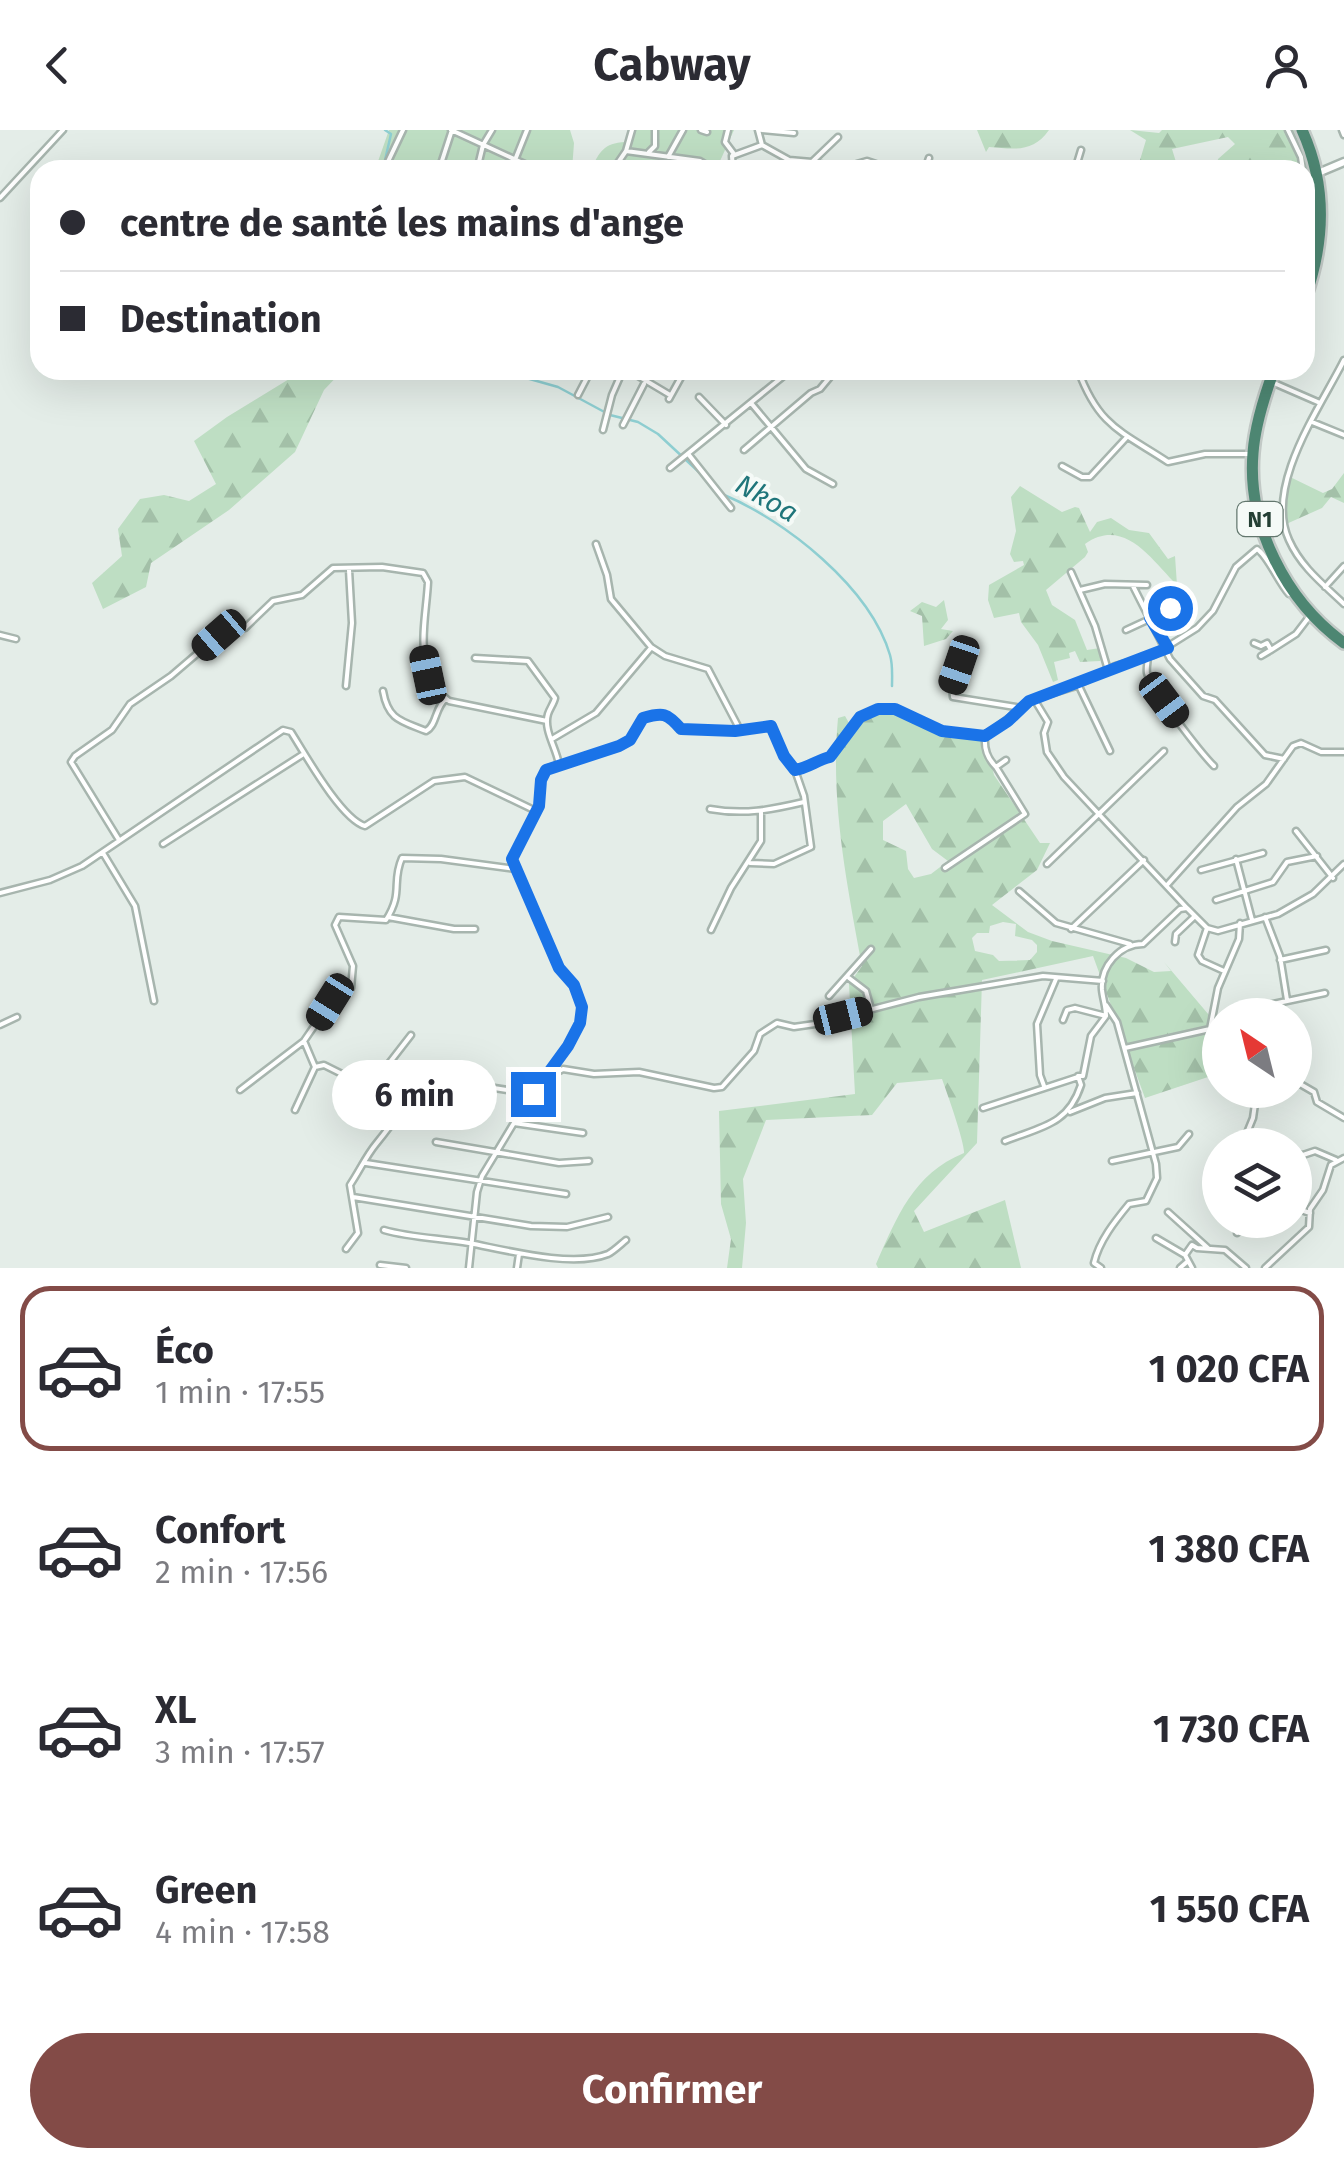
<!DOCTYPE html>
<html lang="fr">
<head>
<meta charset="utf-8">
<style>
	body { margin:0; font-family:"Fira Sans",sans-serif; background:#f2f2f3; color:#2b2b33; height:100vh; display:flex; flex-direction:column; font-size:38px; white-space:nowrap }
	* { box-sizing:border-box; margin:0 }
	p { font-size:32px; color:#7c7c81 }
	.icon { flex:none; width:55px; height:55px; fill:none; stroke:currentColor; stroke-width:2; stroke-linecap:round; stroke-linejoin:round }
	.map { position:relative; height:1138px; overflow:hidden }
	.details { display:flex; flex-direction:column; background:#fff; flex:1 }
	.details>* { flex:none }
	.hud { position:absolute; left:30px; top:30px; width:1285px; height:220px; border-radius:30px; box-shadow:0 10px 40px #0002; display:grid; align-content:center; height:220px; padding:0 30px; background:#fff }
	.needle { width:65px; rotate:325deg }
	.fabs { position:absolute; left:1202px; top:868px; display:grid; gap:20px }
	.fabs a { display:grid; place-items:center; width:110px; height:110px; border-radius:50%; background:#fff; box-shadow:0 10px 40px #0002; font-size:50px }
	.end { position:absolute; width:45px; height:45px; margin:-22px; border:12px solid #1a73e8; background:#fff; box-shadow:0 0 0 5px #fff }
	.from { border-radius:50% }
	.bubble { position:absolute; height:70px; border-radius:35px; background:#fff; box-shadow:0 10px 40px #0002; font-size:32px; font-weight:700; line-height:70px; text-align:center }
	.car { position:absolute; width:30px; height:60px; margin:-30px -15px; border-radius:12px; box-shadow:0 0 8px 2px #0007; background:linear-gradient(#222 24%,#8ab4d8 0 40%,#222 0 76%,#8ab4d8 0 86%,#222 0) }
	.hud b { display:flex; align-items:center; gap:35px; height:95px; font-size:38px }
	.hud b+b { border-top:2px solid #e1e1e2 }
	.hud i { width:25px; height:25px; background:#2b2b33 }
	ul { padding:18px 0 0; list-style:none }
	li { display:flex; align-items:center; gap:30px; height:165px; margin:0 20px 15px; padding:0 10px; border:5px solid transparent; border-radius:30px }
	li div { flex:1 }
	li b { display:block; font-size:38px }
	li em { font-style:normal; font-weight:700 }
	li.active { border-color:#834b47 }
	li>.icon { width:90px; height:90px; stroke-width:1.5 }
	.action { display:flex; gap:20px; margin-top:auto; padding:20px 30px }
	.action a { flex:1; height:115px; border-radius:60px; background:#834b47; color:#fff; font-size:40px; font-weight:700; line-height:115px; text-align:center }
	header { display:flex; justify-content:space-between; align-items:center; height:130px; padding:0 30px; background:#fff; font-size:45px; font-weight:700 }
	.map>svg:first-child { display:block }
	.grass { fill:#bedec3 }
	.forest { fill:url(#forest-firs); fill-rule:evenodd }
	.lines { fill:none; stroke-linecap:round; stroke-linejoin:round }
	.stream { stroke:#8eced1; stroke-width:2.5 }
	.minor-casing { stroke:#a7b5ae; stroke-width:9 }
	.tertiary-casing { stroke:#a7b5ae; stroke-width:11 }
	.trunk-casing { stroke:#c2c9c6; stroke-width:16 }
	.minor { stroke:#fff; stroke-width:4 }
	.tertiary { stroke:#fff; stroke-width:6 }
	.trunk { stroke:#4d8672; stroke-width:11 }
	.route { stroke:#1a73e8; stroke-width:12 }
	.labels { text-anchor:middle; stroke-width:8; stroke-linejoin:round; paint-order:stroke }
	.shield { fill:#f5faf7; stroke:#63776e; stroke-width:2.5 }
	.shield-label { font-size:22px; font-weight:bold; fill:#243f34 }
	.water-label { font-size:28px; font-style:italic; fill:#1f757a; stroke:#f5faf7 }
</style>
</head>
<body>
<header><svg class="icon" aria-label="back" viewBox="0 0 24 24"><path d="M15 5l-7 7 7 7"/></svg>Cabway<svg class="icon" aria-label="person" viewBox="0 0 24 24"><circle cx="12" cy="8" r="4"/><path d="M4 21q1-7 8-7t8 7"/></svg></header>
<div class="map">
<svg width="1344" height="1138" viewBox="0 0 1344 1138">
	<defs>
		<pattern id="forest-firs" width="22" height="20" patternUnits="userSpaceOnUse" patternTransform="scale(2.5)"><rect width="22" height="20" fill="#bedec3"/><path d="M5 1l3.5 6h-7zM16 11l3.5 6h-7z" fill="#a3c0a8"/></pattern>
	</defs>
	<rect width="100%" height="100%" fill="#e4ede8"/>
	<path class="grass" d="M389 0H570L574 13 572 40H375Z
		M633 0H734L716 40H591C599 22 604 13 625 12Z"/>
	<path class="forest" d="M977 0H1049C1033 23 1014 19 989 17L986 22Z
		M1130 0 1159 3 1162 0H1302L1320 66 1311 78 1305 79V40H1216L1218 29 1235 14 1228 7 1172 19 1176 32 1185 37 1214 40H1137L1146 10Z
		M298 240H343L324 260 295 322 229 380 151 433 146 457 103 479 92 453 122 426 118 399 140 369 164 365 189 371 216 354 194 311 227 287 294 246Z
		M1344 343V373L1331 367 1322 378 1284 395 1283 358 1288 346 1323 363 1332 359Z
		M1020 356 1062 382 1075 377 1079 378 1090 402 1097 392 1111 388 1129 400 1149 403 1168 429 1175 426 1177 455C1152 431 1125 386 1085 414L1088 422 1085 427 1046 460 1052 475 1075 490 1087 520 1100 518 1103 522 1100 531 1080 532 1075 521 1069 523 1070 528 1054 532 1058 550 1053 552 1038 515 1021 492 1019 483 994 488 988 470 989 455 1024 435 1023 431 1014 432 1010 424 1016 401 1011 367Z
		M944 470 948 490 941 499 953 501 946 509 924 516 922 486 910 481 922 472 936 477Z
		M876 577 960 607 985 605 994 645 1040 713H1050L1037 740 992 775 1028 802 1052 811 1126 828 1154 842 1171 841 1164 832 1220 898V943L1145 968 1093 826 982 850 977 1013 914 1081 924 1102 1005 1070 1021 1138H878L876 1134C897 1087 913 1044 964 1023 965 1013 947 963 942 949L897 953 872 985 766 990 743 1049 746 1093 742 1138H727L731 1109 721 1074 719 981 855 964 849 854 862 836C847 754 830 672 838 588L845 586 849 593 858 584ZM906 674 932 719 948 731 931 744 914 748 908 739 906 721 883 710V691ZM1003 792 1016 794 1015 806 1032 810 1037 815V822L1030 830 999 831 993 825 975 821 972 808 977 803H989L990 796Z"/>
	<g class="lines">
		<path class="stream" d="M383 39 391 4 385 0
			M512 240V244L558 257 610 285 638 292 658 304 701 344 714 361
			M722 364C785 390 870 457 890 525 893 535 892 546 892 556"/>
		<g class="minor-casing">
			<path id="minor" d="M451 0 538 40
				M701 0 707 2
				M728 0 725 12 734 24
				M758 0 762 15
				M762 0 794 3
				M1288 0 1301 27 1303 40
				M1342 0 1344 5
				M626 21 632 0
				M649 22 655 16V0
				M668 27 683 0
				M814 33 843 38 867 31 876 34V40
				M384 40 403 0
				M439 40 452 0
				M477 40 483 15 492 0
				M511 40 527 0
				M613 40 626 21 700 31 710 37 709 40
				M733 40 732 26 762 15 789 30 812 32 838 7
				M925 40 929 28
				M1075 40 1081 20
				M1305 51 1310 86 1305 124
				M0 68 63 0
				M1344 230C1320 278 1264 356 1289 410 1301 437 1323 454 1344 474
				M628 240 670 265
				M832 240 844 245
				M1078 240C1099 297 1121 301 1168 332L1205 324H1248
				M1250 240 1266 247
				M1274 253 1320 273
				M578 265 591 240
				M699 267 726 295
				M669 269 685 240
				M751 273 806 339 833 354
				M1312 292 1344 305
				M623 295 644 254
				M603 300 612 265 623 240
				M744 320 811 263 820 259 835 241
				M689 325 731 378
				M1062 336 1082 347H1090L1127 307
				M670 338 791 240
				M596 414 607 445 611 469 651 517 665 526 708 539 740 600
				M1071 442 1095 496 1108 540
				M1133 456 1170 529 1203 566 1215 570 1265 625 1284 629
				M1325 457 1344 436
				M1080 460 1105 454 1147 455
				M1126 500 1182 474
				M0 505 16 509
				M1254 513 1261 516 1267 513 1271 520 1296 504 1309 487
				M1148 526C1148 531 1146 538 1147 543 1151 559 1201 623 1214 636
				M1261 526 1271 520
				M475 528 528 531 555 568C554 573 550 578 548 584 543 600 557 619 559 635
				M959 535 952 556 953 567 1022 578
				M1078 554 1110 621
				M346 556 352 493 349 440
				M383 561C388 590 401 591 426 601 437 595 435 577 446 569
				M1034 569 1048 592 1044 603 1047 622 1064 647 1187 778
				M985 606C984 619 987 628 996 637L1006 630
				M552 609 596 583 650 519
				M710 679C744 685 770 680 804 672
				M1296 701 1333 748
				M119 710 71 632 75 626 112 600 130 574 171 546 219 505 245 498 273 471 302 465 333 438 382 437 423 443 428 452C426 493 411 541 449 571L547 591
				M163 714 302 625
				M103 723 135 776 154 871
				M1236 729 1252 790
				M750 733 774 734 811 717 804 666 795 640
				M1047 734 1164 621
				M945 738 1025 684 996 637
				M1201 740 1263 723
				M1167 755 1237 677 1266 654 1293 616 1301 613 1321 622H1344
				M1019 761 1056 793 1130 814
				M0 763 50 750 82 736 283 600 291 602C305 624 341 689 365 696L434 651 465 647 536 681
				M1216 770 1273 752 1287 732 1317 726
				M388 787 454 799H475
				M1265 787 1280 826 1287 870
				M1207 798 1198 825 1202 831 1224 841
				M1071 799 1144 730
				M711 800 731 758 761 711V682
				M1175 812 1176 804 1195 786
				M1280 830 1326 820
				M849 848 866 861 871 879
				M829 866 871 819
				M1254 878 1325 863
				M1063 890 1067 880 1075 878 1106 886
				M0 895 17 887
				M304 911 315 937
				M1125 918 1210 899 1218 858 1239 809 1240 793
				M546 948 563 939 594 944 639 942 714 958 722 957 754 921 760 904 777 893 794 897 815 894 919 867 1043 846 1103 851
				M1295 951 1314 962 1317 972 1344 988
				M1044 956 1040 945 1037 894 1056 849
				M240 960 304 911 330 873 351 858 353 836 335 795 339 787 386 790C404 762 391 753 402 728L441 729 516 739
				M983 978 1078 947
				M295 980 315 937 324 935 362 954 380 945 411 905
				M1070 982 1105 968 1137 963
				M514 993 583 1003
				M1005 1011C1041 997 1068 995 1081 955L1078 946H1083L1091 906 1106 886C1106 877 1103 869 1102 860 1100 836 1120 814 1143 814L1180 779 1187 778 1207 798 1218 801 1278 784 1313 764 1344 734
				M436 1012 559 1033 589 1031
				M1242 1015 1253 988 1257 960
				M1264 1015H1282
				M1295 1024 1303 1025 1315 1021 1336 1030
				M1112 1031 1178 1017 1189 1004
				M366 1033 566 1064
				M353 1067 531 1096 567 1097 608 1087
				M1295 1078 1310 1083
				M1168 1082 1209 1119
				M384 1100C412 1108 440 1108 469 1113 506 1120 572 1138 608 1124 614 1121 621 1114 626 1110
				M1237 1103 1251 1090
				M1156 1108 1185 1125 1192 1138
				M346 1119 358 1103 350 1055C359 1042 366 1026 376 1014 393 993 405 978 411 950H443L533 964
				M1185 1125 1192 1115 1197 1118 1225 1120 1246 1138
				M380 1135 406 1138
				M469 1138 477 1062 482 1046 526 973 567 916 580 893 582 877 574 855 559 838 512 729 539 676 541 649 546 640 619 616 630 610 643 588C663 582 667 583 681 599L735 601 771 596 784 626 795 640C808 638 817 630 831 627L860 587 878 579H895L942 601 985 606 1034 569 1073 557 1115 536 1154 525 1197 498 1213 481 1236 437 1257 419C1268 426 1278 452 1289 464
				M517 1138 519 1124
				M1101 1138 1094 1133C1099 1111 1115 1091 1129 1074L1146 1071 1157 1048 1156 1034 1117 892 1106 875
				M1180 1138 1188 1131
				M1265 1138 1309 1097 1310 1079 1323 1060 1331 1035 1344 1028"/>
		</g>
		<g class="tertiary-casing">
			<path id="tertiary" d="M1318 43 1344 32"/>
		</g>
		<g class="trunk-casing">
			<path id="trunk" d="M1302 0C1327 55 1325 112 1305 168
				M1274 240C1264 267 1255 295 1253 323 1247 395 1286 471 1344 513"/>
		</g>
		<use href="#minor" class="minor"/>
		<use href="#tertiary" class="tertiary"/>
		<use href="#trunk" class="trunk"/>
	</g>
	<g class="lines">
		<path class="route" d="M533 964 568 916 580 893 582 877 574 855 559 838 512 729 539 676 541 650 546 640 619 616 630 610 643 588C663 582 667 583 681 599L735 601 771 596 784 626 795 640C808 638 817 630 830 627L860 587 878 579H895L942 601 985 606 1008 591 1029 571 1168 518 1150 488 1170 478"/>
	</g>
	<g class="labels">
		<rect class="shield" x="1237.5" y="372" width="45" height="34" rx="8"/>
		<g class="shield-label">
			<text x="1260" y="397">N1</text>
		</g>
		<g class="water-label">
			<text transform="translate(767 368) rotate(30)" y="10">Nkoa</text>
		</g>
	</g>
</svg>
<div class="fabs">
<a><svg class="needle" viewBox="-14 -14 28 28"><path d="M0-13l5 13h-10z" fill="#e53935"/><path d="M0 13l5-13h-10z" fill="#7c7c81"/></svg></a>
<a><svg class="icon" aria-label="layers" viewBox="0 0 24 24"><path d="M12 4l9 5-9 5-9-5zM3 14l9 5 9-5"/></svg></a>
</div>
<i class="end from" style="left:1170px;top:478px"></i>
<i class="end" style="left:533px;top:964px"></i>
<div class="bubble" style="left:332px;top:930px;width:165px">6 min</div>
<i class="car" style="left:219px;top:505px;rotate:229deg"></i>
<i class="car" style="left:959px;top:535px;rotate:199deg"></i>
<i class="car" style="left:428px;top:545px;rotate:348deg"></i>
<i class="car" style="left:1164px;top:570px;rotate:143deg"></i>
<i class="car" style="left:330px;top:872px;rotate:212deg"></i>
<i class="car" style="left:843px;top:886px;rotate:76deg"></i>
<div class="hud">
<b><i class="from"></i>centre de santé les mains d'ange</b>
<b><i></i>Destination</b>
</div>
</div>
<section class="details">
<ul>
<li class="active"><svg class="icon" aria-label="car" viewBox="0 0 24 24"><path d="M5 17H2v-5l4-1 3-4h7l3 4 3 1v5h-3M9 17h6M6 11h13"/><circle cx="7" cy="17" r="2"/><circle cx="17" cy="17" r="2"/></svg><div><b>Éco</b><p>1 min · 17:55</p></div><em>1 020 CFA</em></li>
<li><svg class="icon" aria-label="car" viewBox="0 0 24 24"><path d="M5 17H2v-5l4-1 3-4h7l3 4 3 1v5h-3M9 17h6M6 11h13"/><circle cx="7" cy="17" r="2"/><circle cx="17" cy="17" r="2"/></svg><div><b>Confort</b><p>2 min · 17:56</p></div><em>1 380 CFA</em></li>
<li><svg class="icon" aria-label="car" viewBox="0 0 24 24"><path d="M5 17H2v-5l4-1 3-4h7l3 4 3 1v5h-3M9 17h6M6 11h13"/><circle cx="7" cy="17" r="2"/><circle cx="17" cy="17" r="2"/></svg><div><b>XL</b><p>3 min · 17:57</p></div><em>1 730 CFA</em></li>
<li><svg class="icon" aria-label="car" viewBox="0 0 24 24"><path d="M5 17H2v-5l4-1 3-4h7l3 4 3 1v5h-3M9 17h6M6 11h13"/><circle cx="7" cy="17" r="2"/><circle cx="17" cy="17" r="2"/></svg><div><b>Green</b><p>4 min · 17:58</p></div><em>1 550 CFA</em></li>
</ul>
<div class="action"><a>Confirmer</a></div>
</section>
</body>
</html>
